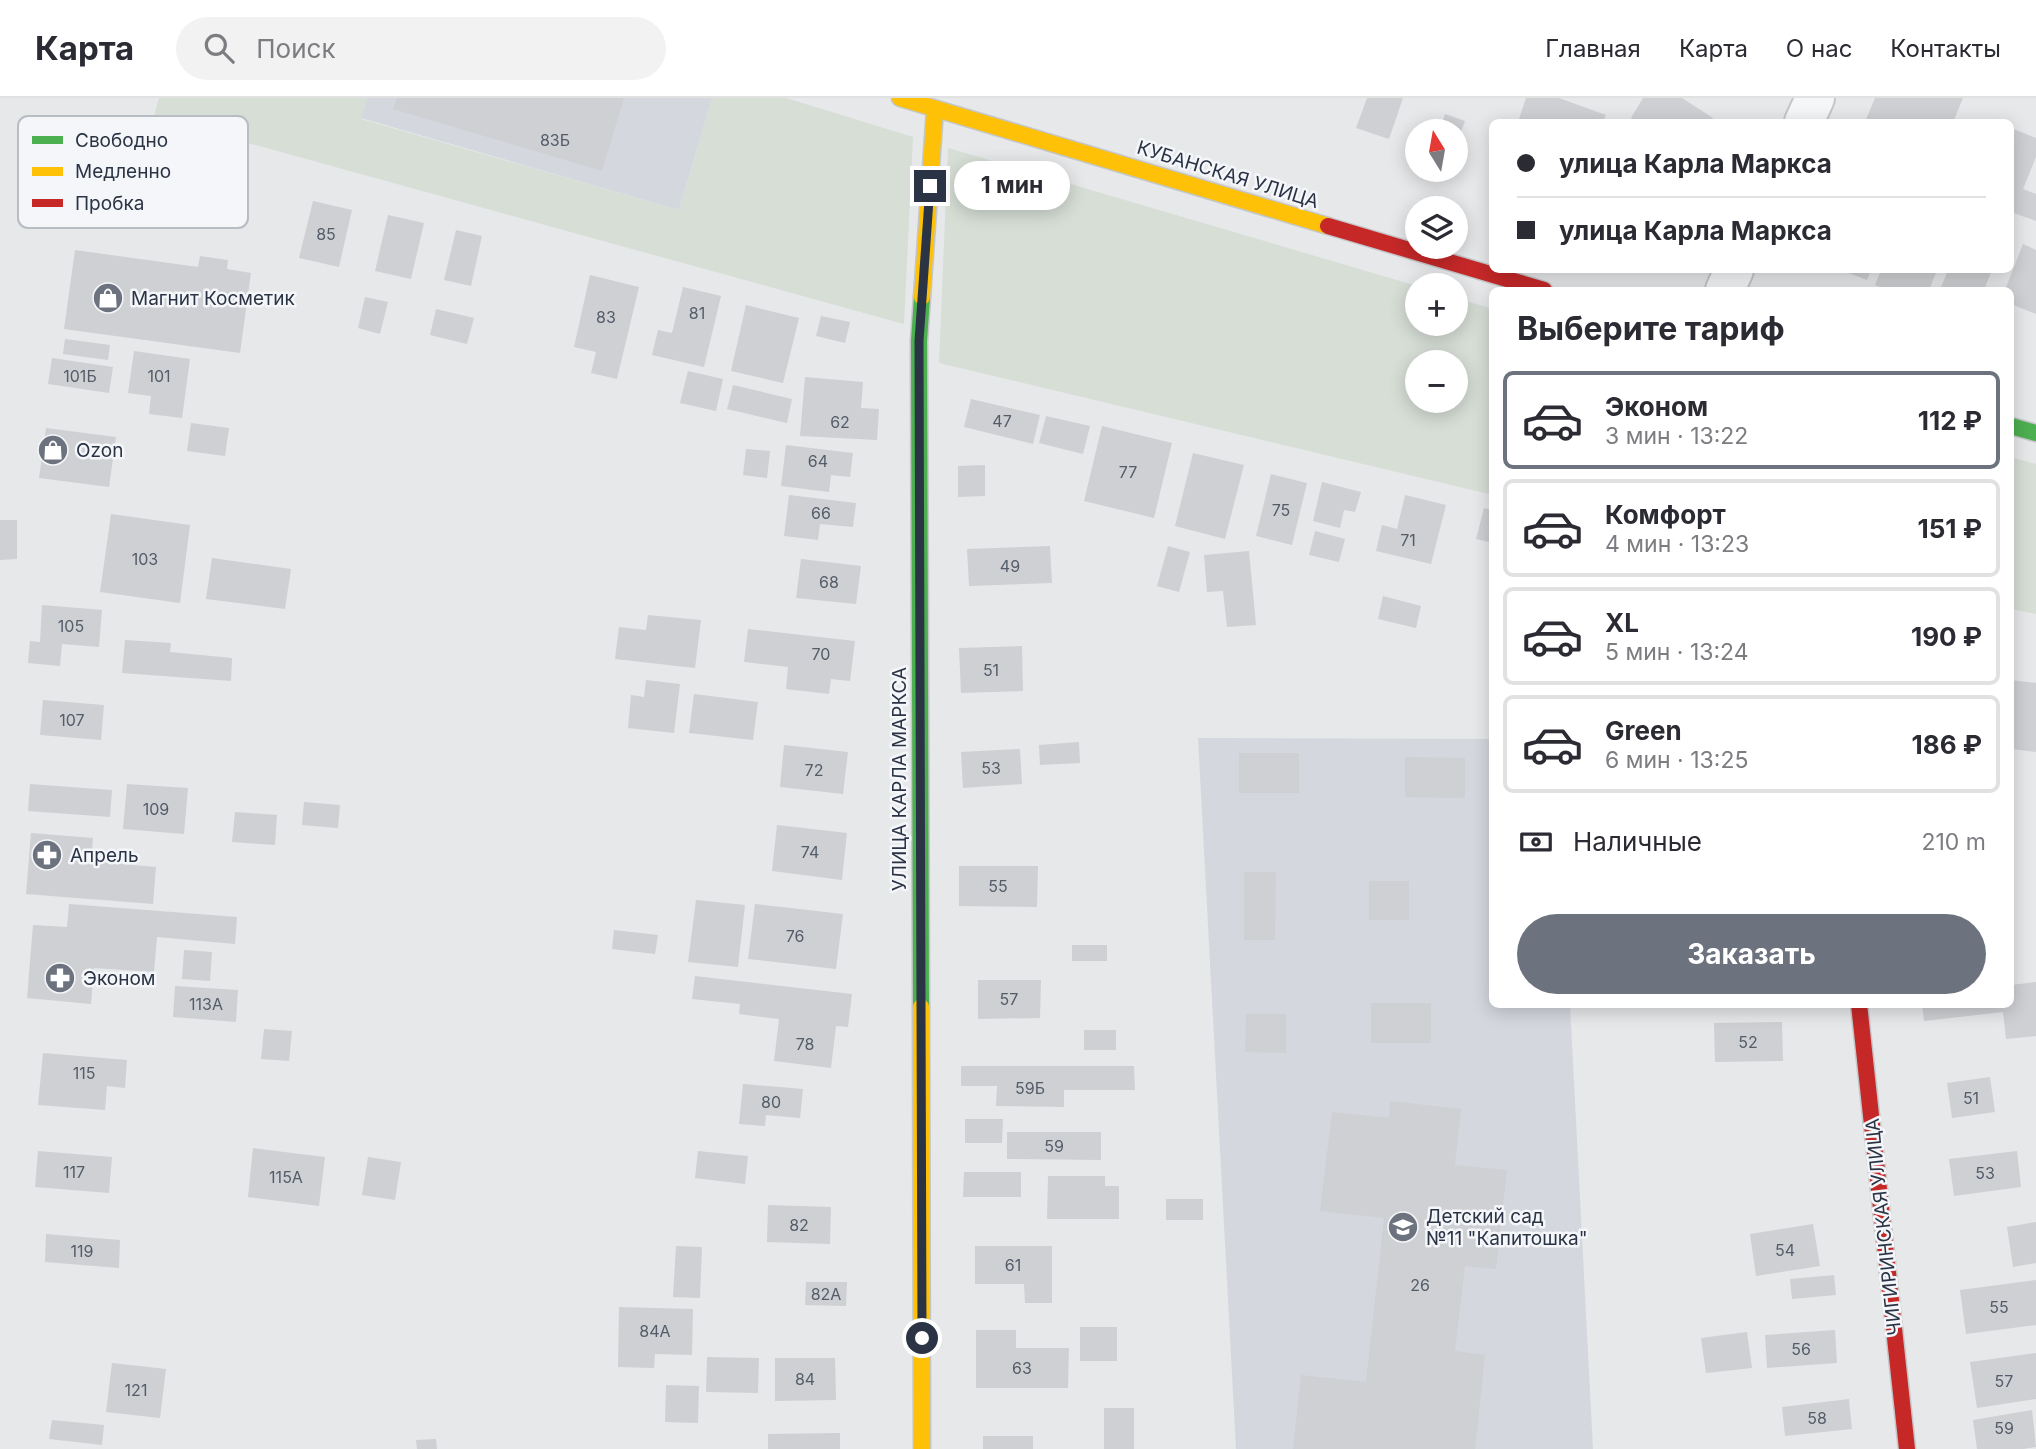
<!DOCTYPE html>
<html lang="ru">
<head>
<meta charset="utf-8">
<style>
	body { margin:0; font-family:Inter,sans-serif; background:#f2f2f3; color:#2b2b33; height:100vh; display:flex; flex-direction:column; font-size:26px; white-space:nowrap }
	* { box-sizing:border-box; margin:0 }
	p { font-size:23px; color:#7c7c81 }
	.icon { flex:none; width:38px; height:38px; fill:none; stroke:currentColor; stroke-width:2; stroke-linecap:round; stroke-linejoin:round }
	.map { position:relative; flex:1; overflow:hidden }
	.details { position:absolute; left:1489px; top:189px; width:525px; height:721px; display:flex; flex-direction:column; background:#fff; border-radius:10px; box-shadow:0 4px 18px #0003 }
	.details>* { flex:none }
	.guide { position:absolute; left:1489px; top:21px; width:525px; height:154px; border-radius:10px; box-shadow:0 4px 18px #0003; display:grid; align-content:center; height:154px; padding:0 28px; background:#fff }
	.needle { width:46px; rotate:349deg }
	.fabs { position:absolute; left:1405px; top:21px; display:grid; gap:14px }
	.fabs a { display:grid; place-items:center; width:63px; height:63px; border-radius:50%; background:#fff; box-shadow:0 4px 18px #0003; font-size:35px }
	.end { position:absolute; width:32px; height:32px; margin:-16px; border:9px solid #2b3445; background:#fff; box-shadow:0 0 0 4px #fff }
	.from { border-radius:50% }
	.bubble { position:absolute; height:49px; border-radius:24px; background:#fff; box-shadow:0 4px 18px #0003; font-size:23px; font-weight:700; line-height:49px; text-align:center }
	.guide b { display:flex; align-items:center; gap:24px; height:66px; font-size:26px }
	.guide b+b { border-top:2px solid #e1e1e2 }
	.guide i { width:18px; height:18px; background:#2b2b33 }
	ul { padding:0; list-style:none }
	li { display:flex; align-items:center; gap:21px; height:98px; margin:0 14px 10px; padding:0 14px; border:4px solid #e1e1e2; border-radius:10px }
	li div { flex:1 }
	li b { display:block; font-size:26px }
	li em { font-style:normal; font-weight:700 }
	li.active { border-color:#6c737f }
	li>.icon { width:63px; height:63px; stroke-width:1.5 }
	h2 { padding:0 28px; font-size:32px; line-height:84px }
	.pay { display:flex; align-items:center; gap:18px; height:77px; padding:0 28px; font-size:26px }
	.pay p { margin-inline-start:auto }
	.cta { display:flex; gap:14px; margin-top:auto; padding:14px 28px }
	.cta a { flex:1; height:80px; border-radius:42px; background:#6c737f; color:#fff; font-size:28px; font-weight:700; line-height:80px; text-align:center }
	header { display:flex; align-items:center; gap:42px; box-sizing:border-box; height:98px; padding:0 35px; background:#fff; border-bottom:2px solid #e1e1e2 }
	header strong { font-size:33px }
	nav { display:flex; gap:38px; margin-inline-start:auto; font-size:24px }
	.search { width:490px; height:63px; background:#f2f2f3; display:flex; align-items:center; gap:18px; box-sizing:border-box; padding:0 24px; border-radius:38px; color:#7c7c81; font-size:26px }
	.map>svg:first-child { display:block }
	.built { fill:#d4d7dd }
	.green { fill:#d6ded6; fill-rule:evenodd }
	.building { fill:#ced0d3 }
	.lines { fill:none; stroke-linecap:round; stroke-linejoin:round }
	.street-casing { stroke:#c4c6c8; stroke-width:42 }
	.fast-casing { stroke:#c4c6c8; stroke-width:19 }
	.slow-casing { stroke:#c4c6c8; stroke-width:19 }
	.jam-casing { stroke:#c4c6c8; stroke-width:19 }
	.street { stroke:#f5f6f7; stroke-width:38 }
	.fast { stroke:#4caf50; stroke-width:16 }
	.slow { stroke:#ffc107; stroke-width:16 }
	.jam { stroke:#c62828; stroke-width:16 }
	.route { stroke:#2b3445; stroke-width:9 }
	.labels { text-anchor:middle; stroke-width:5; stroke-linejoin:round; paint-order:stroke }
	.number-label { font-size:16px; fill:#545c69 }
	.street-label { font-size:19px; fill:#2b3445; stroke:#f4f6f9 }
	.poi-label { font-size:19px; fill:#2b3445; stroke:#f4f6f9; text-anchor:start }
	.key { fill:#f4f6f9; stroke:#b8bcc3; stroke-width:2 }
	.key-label { font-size:19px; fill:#2b3445 }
</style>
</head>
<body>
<header>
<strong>Карта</strong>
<div class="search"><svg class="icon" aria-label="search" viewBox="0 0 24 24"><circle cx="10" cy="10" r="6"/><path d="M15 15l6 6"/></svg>Поиск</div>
<nav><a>Главная</a><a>Карта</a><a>О нас</a><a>Контакты</a></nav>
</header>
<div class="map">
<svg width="2036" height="1351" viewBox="0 0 2036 1351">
	<rect width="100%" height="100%" fill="#e6e8ea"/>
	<path class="built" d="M367 0H712L679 112 361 20Z
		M1198 640 1493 641V906L1570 907 1593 1351H1236Z"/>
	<path class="green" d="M159 0H367L361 21 679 112 712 0H786L913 39 904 226 154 19Z
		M948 50 1417 188 1418 226H1456V200L1493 211V397L939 265ZM1418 264H1456V303H1418Z
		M2011 359 2036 366V516L2011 511Z"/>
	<path class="building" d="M397 0H624L602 73 393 11Z
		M1367 0H1403L1389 41 1356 30Z
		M1526 0H1559L1606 17 1603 24H1518Z
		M1643 0H1682L1713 20 1710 24H1638L1631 20Z
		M1875 0H1963L1953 24H1865Z
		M1445 16 1465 23 1456 46V33H1439Z
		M48 19 107 28 98 93 126 97 121 131 34 119Z
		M2011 30 2036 40V59L2023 91 2036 96V123L2011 114Z
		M313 103 352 112 339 169 299 160Z
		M388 117 424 125 411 181 375 173Z
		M456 132 482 138 471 188 444 182Z
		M2023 146 2036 152V216L2011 206V192H2005Z
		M75 152 198 169 200 158 228 162 227 171 251 175 240 255 64 231Z
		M1841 172H1871L1867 182Z
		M1881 172H1937L1929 192H1889L1875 187Z
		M1948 172H1992L1984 192H1940Z
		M590 177 639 189 617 281 591 275 596 254 574 249Z
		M683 189 721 198 704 269 652 257 658 232 672 235Z
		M365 199 388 204 380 236 358 230Z
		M746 207 799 220 783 285 731 273Z
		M436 211 474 220 467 246 430 237Z
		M821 218 850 224 845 245 816 238Z
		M65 241 110 247 108 262 63 256Z
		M134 253 190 261 182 320 149 316 151 298 128 295Z
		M52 260 113 269 109 295 48 286Z
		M688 273 723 281 716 313 680 305Z
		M805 279 863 284 861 310 879 311 877 342 800 338Z
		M733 287 792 301 787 325 727 311Z
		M971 301 1040 317 1033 346 964 329Z
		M1046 318 1090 328 1083 356 1039 345Z
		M191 325 229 330 225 358 187 353Z
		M1102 328 1172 345 1154 420 1084 403Z
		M46 330 116 339 109 389 39 380Z
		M786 347 853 355 850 379 831 377 829 394 781 388Z
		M746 351 770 353 767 380 743 377Z
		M1193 355 1244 367 1225 441 1175 428Z
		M985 367V398L958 399V368Z
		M1271 376 1307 385 1292 447 1256 438Z
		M1322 384 1361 394 1355 414 1344 412 1340 430 1313 423Z
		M789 397 856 405 853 429 820 426 818 442 784 438Z
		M1405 397 1446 407 1431 466 1376 453 1382 427 1397 431Z
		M1484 410 1493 412V445L1476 441Z
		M111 416 190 427 180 505 100 494Z
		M0 422H17V461L0 462Z
		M1315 433 1345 441 1339 464 1309 457Z
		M1050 448 1052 485 969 488 967 451Z
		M1168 448 1190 454 1179 494 1157 488Z
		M1249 453 1256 527 1227 529 1223 493 1207 494 1204 457Z
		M212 460 291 471 285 511 206 501Z
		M801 461 861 468 856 506 796 500Z
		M1383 498 1421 508 1416 530 1378 521Z
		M42 507 102 512 99 549 62 546 60 568 28 565 30 543 40 544Z
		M648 517 701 522 695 570 615 561 619 529 646 532Z
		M748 531 855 543 850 583 831 581 829 596 786 591 788 569 744 564Z
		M125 542 171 545 170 554 232 560 231 583 122 575Z
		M1022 548 1023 593 961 595 959 550Z
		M646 582 680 586 674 635 628 630 631 597 644 599Z
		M2011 582 2036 585V654L2011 651Z
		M694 596 758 604 753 642 689 635Z
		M43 602 104 607 101 642 40 637Z
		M1079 644 1080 665 1040 667 1039 647Z
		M784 647 848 654 843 696 780 689Z
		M1020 651 1022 686 963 690 961 654Z
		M1239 655H1299V695H1239Z
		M1405 659 1465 660V700L1405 699Z
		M30 686 112 692 110 719 28 713Z
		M127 686 188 690 184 736 123 731Z
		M304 704 340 707 338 730 302 727Z
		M235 714 277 717 275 747 232 744Z
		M777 727 847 735 842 782 772 773Z
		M31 735 93 740 91 763 156 769 153 806 26 796Z
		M959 768H1038L1037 809 959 808Z
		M1244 774H1276L1275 842H1244Z
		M1369 783H1409V822H1369Z
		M696 802 745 807 738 869 688 864Z
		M69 806 237 819 235 846 157 839 154 874 94 870 91 906 27 900 33 827 67 829Z
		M755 806 843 816 836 871 748 861Z
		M614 832 658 837 655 856 612 851Z
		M1072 847H1107V863H1072Z
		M184 852 212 854 210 883 182 881Z
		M695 878 852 896 848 929 836 928 831 970 774 963 779 921 739 916 740 906 692 901Z
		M978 882H1041L1040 920 978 921Z
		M2036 884V938L2006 941 2003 914 1924 923 1922 906H2011V887Z
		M175 888 238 892 236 924 173 919Z
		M1371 905H1431V945H1371Z
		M1246 916H1286V955L1245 954Z
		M1782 924 1783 963 1715 964 1714 925Z
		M264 931 292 933 289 963 261 961Z
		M1084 932H1116V952H1084Z
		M43 955 127 962 125 990 107 988 105 1012 38 1007Z
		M961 968H1134L1135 992H1064V1009L996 1008 997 988H961Z
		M1990 979 1995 1014 1952 1020 1947 985Z
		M743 986 803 991 800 1020 766 1017 765 1028 739 1026Z
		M1390 1003 1461 1011 1455 1067 1507 1072 1496 1171 1465 1168 1455 1253 1485 1257 1475 1351H1293L1301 1277 1366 1284 1384 1120 1320 1113 1332 1014 1389 1020Z
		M965 1021H1003L1002 1045H965Z
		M1007 1034H1101V1062L1007 1061Z
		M253 1050 325 1059 319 1108 248 1099Z
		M38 1053 112 1059 109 1095 35 1089Z
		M698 1053 748 1058 745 1086 695 1080Z
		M2017 1053 2021 1089 1954 1098 1949 1061Z
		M368 1059 401 1064 395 1102 362 1097Z
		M964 1074H1021V1099H963Z
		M1048 1078H1105V1088H1119V1121H1047Z
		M1166 1101H1203V1122H1166Z
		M768 1107 831 1109 830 1146 767 1144Z
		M2036 1124V1165L2013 1169 2007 1129Z
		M1813 1126 1820 1168 1756 1178 1750 1136Z
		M46 1136 120 1142 119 1170 45 1164Z
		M676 1148 702 1149 700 1200 673 1199Z
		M975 1148H1052V1205H1025L1024 1186H975Z
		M1834 1177 1836 1197 1792 1201 1790 1181Z
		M2036 1182V1227L1966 1236 1960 1192Z
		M806 1184H847L846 1208 805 1207Z
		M619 1209 693 1211 692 1257 655 1256 654 1270 618 1269Z
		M1080 1229H1117V1263H1080Z
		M976 1232H1016V1250H1069L1068 1290H976Z
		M1835 1232 1837 1265 1767 1270 1765 1237Z
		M1747 1234 1752 1270 1706 1275 1701 1240Z
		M2036 1255V1301L1977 1310 1970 1264Z
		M707 1259 759 1260 758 1295 706 1294Z
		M775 1260H835L836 1302 775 1303Z
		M112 1265 166 1271 160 1320 106 1314Z
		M666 1287 699 1288 698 1325 665 1324Z
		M1849 1301 1852 1331 1785 1338 1782 1309Z
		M1104 1310H1134V1351H1104Z
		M2032 1312 2036 1349 2023 1351H1977L1973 1322Z
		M52 1322 104 1327 102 1347 49 1341Z
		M840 1335V1351H768V1336Z
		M983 1338H1033V1351H983Z
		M436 1341 437 1351H417L416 1342Z"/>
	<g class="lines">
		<g class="street-casing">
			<path id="street" d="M1804 24 1815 0
				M1725 192 1734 172"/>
		</g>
		<g class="fast-casing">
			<path id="fast" d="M2011 328 2036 335
				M921 909 919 243 922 199"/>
		</g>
		<g class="slow-casing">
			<path id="slow" d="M900 0 1328 128
				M922 199 935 11
				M921 909 922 1351"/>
		</g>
		<g class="jam-casing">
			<path id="jam" d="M1328 128 1544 192
				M1859 906 1907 1351"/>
		</g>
		<use href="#street" class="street"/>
		<use href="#fast" class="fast"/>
		<use href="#slow" class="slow"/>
		<use href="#jam" class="jam"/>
	</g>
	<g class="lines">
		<path class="route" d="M922 1240 919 243 930 88"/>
	</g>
	<defs>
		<g id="shop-disc" transform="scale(1.575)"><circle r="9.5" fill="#6c737f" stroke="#f4f6f9"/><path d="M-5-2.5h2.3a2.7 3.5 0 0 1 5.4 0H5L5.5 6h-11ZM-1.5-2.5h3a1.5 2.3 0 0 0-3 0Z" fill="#fff"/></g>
		<g id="pharmacy-disc" transform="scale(1.575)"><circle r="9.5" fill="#6c737f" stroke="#f4f6f9"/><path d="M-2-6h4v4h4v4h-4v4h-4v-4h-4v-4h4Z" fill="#fff"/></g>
		<g id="school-disc" transform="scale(1.575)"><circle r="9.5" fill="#6c737f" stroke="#f4f6f9"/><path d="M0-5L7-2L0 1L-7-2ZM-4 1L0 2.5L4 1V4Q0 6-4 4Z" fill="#fff"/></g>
	</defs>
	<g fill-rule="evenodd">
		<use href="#shop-disc" x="108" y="200"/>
		<use href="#shop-disc" x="53" y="352"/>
		<use href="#pharmacy-disc" x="47" y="757"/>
		<use href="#pharmacy-disc" x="60" y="880"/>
		<use href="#school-disc" x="1403" y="1129"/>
	</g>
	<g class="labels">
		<g class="number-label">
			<text x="555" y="48">83Б</text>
			<text x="326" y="142">85</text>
			<text x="697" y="221">81</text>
			<text x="606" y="225">83</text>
			<text x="80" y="284">101Б</text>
			<text x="159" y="284">101</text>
			<text x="1002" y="329">47</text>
			<text x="840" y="330">62</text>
			<text x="818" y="369">64</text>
			<text x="1128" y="380">77</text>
			<text x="1281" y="418">75</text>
			<text x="821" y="421">66</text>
			<text x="1408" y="448">71</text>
			<text x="145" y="467">103</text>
			<text x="1010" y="474">49</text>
			<text x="829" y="490">68</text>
			<text x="71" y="534">105</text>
			<text x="821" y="562">70</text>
			<text x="991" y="578">51</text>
			<text x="72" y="628">107</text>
			<text x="991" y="676">53</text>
			<text x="814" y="678">72</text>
			<text x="156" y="717">109</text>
			<text x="810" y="760">74</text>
			<text x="998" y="794">55</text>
			<text x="795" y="844">76</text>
			<text x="1009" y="907">57</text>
			<text x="206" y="912">113А</text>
			<text x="1748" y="950">52</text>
			<text x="805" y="952">78</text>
			<text x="84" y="981">115</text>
			<text x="1030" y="996">59Б</text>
			<text x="1971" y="1006">51</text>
			<text x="771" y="1010">80</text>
			<text x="1054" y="1054">59</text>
			<text x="74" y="1080">117</text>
			<text x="1985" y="1081">53</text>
			<text x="286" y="1085">115А</text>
			<text x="799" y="1133">82</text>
			<text x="1785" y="1158">54</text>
			<text x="82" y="1159">119</text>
			<text x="1013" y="1173">61</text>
			<text x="1420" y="1193">26</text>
			<text x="826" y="1202">82А</text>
			<text x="1999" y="1215">55</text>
			<text x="655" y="1239">84А</text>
			<text x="1801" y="1257">56</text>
			<text x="1022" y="1276">63</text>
			<text x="805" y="1287">84</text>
			<text x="2004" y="1289">57</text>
			<text x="136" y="1298">121</text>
			<text x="1817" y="1326">58</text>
			<text x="2004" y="1336">59</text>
		</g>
		<g class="street-label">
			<text transform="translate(1228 76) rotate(17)" y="7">КУБАНСКАЯ УЛИЦА</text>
			<text transform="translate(899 681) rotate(-90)" y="7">УЛИЦА КАРЛА МАРКСА</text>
			<text transform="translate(1883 1129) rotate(-96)" y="7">ЧИГИРИНСКАЯ УЛИЦА</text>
		</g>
		<g class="poi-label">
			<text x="131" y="207">Магнит Косметик</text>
			<text x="76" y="359">Ozon</text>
			<text x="70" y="764">Апрель</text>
			<text x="83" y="887">Эконом</text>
			<text x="1426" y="1125">Детский сад<tspan x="1426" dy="22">№11 "Капитошка"</tspan></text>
		</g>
	</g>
	<rect x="18" y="18" width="230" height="112" rx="10" class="key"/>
	<rect x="32" y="38" width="31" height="8" fill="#4caf50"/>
	<rect x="32" y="69" width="31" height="9" fill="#ffc107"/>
	<rect x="32" y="101" width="31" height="8" fill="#c62828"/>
	<g class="key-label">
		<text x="75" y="49">Свободно</text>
		<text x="75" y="80">Медленно</text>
		<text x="75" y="112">Пробка</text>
	</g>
</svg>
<div class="fabs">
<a><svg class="needle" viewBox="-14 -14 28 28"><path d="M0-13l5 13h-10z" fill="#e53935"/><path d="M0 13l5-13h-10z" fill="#7c7c81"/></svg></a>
<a><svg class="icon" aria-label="layers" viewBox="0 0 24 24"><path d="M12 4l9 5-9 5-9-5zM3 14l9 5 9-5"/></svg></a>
<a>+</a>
<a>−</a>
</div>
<i class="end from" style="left:922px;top:1240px"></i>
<i class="end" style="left:930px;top:88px"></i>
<div class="bubble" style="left:954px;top:63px;width:116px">1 мин</div>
<div class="guide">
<b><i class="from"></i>улица Карла Маркса</b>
<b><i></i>улица Карла Маркса</b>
</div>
<section class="details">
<h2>Выберите тариф</h2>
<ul>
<li class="active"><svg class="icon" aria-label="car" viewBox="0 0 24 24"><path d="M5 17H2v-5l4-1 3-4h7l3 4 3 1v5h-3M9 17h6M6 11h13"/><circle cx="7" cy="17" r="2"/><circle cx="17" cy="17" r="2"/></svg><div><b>Эконом</b><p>3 мин · 13:22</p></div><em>112 ₽</em></li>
<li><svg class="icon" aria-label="car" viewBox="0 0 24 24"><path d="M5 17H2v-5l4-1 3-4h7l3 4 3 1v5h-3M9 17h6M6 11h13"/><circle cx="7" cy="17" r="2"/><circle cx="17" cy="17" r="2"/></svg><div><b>Комфорт</b><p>4 мин · 13:23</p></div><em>151 ₽</em></li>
<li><svg class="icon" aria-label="car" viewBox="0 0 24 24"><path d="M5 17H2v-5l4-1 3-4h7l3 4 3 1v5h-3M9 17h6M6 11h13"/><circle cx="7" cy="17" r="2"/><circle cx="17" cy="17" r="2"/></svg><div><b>XL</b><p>5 мин · 13:24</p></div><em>190 ₽</em></li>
<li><svg class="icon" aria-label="car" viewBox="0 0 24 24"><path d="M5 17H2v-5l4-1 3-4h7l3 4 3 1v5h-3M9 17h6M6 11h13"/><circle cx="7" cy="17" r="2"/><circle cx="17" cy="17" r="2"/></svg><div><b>Green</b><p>6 мин · 13:25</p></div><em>186 ₽</em></li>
</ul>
<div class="pay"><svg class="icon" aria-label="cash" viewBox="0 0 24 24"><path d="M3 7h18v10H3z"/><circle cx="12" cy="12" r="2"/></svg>Наличные<p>210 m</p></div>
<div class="cta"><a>Заказать</a></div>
</section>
</div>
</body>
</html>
